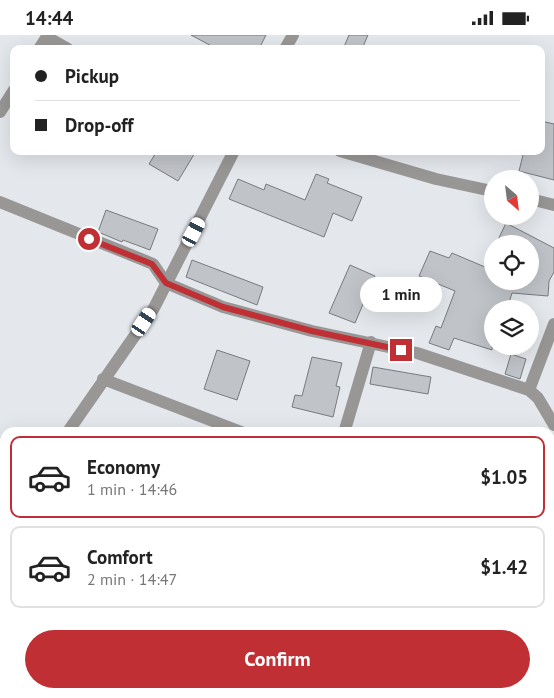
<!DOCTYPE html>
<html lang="en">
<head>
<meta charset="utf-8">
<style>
	body { margin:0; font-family:"PT Sans",sans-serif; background:#f2f2f2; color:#222; height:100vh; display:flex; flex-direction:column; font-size:19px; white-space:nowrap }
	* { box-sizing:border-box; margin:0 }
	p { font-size:16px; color:#767676 }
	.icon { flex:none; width:28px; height:28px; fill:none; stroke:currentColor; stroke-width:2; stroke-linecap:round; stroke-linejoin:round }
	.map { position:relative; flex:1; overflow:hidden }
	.panel { position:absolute; left:0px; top:392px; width:555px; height:271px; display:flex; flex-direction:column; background:#fff; border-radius:15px 15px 0 0; box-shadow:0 5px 20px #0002 }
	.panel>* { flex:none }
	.guide { position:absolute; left:10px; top:10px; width:535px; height:110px; border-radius:10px; box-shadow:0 5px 20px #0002; display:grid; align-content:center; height:110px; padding:0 25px; background:#fff }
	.needle { width:32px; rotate:152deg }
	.controls { position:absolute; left:484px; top:135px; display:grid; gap:10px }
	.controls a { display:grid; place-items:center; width:55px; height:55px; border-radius:50%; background:#fff; box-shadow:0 5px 20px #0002; font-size:25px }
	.end { position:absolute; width:22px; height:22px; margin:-11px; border:6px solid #bf2f34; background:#fff; box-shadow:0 0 0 2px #fff }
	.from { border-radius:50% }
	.bubble { position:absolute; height:35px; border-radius:18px; background:#fff; box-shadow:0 5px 20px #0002; font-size:16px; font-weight:600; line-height:35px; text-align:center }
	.car { position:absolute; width:15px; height:30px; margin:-15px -8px; border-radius:6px; box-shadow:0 0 4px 1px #0007; background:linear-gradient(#fff 24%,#345 0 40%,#fff 0 76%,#345 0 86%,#fff 0) }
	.guide b { display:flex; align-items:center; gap:18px; height:48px; font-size:19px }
	.guide b+b { border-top:1px solid #e0e0e0 }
	.guide i { width:12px; height:12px; background:#222 }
	ul { padding:9px 0 0; list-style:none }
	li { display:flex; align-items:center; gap:15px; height:82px; margin:0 10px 8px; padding:0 15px; border:2px solid #e0e0e0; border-radius:10px }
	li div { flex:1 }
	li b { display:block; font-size:19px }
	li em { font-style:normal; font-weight:600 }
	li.current { border-color:#bf2f34 }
	li>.icon { width:45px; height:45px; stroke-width:1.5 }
	.button { display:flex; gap:10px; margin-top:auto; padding:10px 25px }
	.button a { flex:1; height:58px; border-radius:30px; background:#bf2f34; color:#fff; font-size:20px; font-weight:600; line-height:58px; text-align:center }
	.status { display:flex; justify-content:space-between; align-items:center; height:35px; padding:0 25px; background:#fff; direction:ltr }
	.status svg { height:14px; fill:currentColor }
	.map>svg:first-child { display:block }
	.building { fill:#c0c3c8; stroke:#777a7e }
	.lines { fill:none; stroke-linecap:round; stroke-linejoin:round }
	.minor { stroke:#999696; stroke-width:12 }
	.route { stroke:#bf2f34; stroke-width:6 }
</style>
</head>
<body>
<div class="status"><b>14:44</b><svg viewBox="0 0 49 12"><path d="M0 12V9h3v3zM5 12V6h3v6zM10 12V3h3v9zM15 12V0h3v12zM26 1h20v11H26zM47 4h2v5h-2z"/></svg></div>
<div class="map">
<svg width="554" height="663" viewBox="0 0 554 663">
	<rect width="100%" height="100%" fill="#e4e7ec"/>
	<path class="building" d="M191 0H266L259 14H217Z
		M349 0H368L362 14H343Z
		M541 86 554 89V145L519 136 524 116H541Z
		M157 116H196L178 146 149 129Z
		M316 139 329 144 327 148 362 162 352 186 333 178 324 202 229 164 238 144 264 155 266 149 305 165Z
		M106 175 158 194 150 215 123 205 122 207 98 197Z
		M506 188 554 213V237L549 246 548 261 512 258 507 274H492V315L454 303 449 315 429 308 436 291 441 293 455 256 419 241 430 216 449 223 452 218 492 235V246H530V209H496Z
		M192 225 263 252 257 270 186 242Z
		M350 230 375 241 355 288 329 278Z
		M217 315 250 326 237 365 204 354Z
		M511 319 526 324 520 344 505 339Z
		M312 322 342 328 336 351 340 352 333 382 292 372 295 360 302 361Z
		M373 332 431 342 428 359 370 349Z"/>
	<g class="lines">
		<path class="minor" d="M47 2 68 14
			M39 14 48 0
			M285 14 293 0
			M0 77 14 55
			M340 116 436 144 492 156
			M530 164 554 170
			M0 167 141 224 153 229 166 248 223 272 312 296 417 318 529 355 538 363 554 390
			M103 344 244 398
			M529 355 554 289
			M67 398 154 273 234 116
			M344 398 371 307
			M0 578 5 563
			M550 636 554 615
			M548 663V659"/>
	</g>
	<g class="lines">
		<path class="route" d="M89 204 152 229 166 248 223 272 312 296 401 315"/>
	</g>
</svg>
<div class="controls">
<a><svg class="needle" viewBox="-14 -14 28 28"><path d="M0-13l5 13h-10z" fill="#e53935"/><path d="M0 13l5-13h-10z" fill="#767676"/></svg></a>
<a><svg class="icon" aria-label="locate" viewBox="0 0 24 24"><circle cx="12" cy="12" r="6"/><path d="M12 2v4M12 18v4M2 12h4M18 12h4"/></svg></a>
<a><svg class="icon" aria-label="layers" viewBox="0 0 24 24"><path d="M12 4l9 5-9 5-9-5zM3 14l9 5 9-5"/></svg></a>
</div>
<i class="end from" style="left:89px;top:204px"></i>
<i class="end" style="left:401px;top:315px"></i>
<div class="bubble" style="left:360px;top:242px;width:82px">1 min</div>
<i class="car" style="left:194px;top:197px;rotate:28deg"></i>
<i class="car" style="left:144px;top:287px;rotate:34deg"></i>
<div class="guide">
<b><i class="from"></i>Pickup</b>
<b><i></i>Drop-off</b>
</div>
<section class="panel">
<ul>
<li class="current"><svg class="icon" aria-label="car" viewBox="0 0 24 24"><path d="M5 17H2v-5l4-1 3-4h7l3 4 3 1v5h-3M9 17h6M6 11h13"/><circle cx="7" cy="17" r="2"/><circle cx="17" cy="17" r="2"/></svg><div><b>Economy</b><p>1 min · 14:46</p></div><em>$1.05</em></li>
<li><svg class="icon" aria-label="car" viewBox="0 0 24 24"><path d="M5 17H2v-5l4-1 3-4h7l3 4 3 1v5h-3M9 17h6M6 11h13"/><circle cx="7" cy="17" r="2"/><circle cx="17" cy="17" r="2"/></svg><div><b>Comfort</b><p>2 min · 14:47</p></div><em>$1.42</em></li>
</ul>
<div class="button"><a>Confirm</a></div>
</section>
</div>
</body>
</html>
